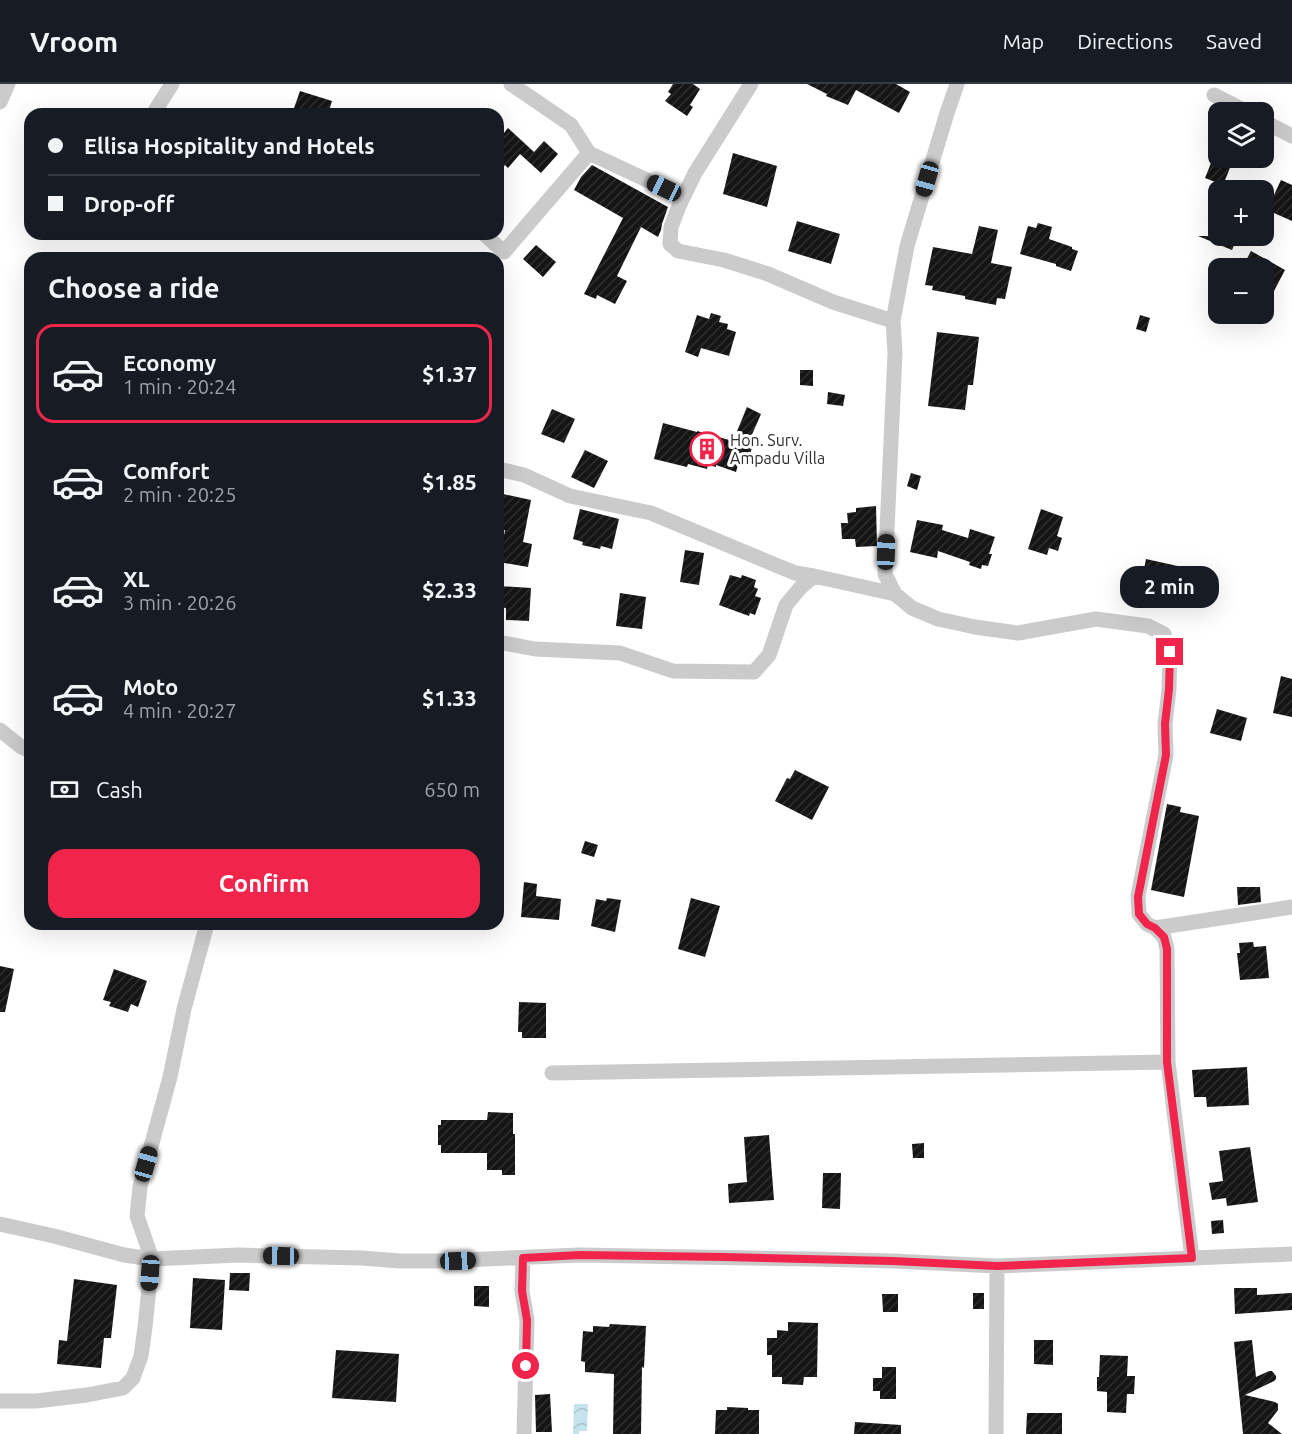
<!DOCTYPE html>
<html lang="en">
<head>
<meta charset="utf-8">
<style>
	body { margin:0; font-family:Ubuntu,sans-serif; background:#20242c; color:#f1f3f6; height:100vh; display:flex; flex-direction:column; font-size:22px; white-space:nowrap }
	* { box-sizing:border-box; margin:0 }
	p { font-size:20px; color:#9ea1a6 }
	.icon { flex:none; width:33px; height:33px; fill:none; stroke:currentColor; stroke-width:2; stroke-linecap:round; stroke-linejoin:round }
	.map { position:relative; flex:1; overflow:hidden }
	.details { position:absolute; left:24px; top:168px; width:480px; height:678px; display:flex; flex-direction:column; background:#171b24; border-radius:18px; box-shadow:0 6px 24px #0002 }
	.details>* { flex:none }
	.hud { position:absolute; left:24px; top:24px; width:480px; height:132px; border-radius:18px; box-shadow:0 6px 24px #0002; display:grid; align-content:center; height:132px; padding:0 24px; background:#171b24 }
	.controls { position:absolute; left:1208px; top:18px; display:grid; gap:12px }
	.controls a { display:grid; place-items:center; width:66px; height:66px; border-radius:12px; background:#171b24; box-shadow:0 6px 24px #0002; font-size:30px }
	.end { position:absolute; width:27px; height:27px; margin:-14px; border:8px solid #f1244b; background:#fff; box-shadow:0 0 0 3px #fff }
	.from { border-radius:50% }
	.bubble { position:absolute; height:42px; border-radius:18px; background:#171b24; box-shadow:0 6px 24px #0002; font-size:20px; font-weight:700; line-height:42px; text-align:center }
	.car { position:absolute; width:18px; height:36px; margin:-18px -9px; border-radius:8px; box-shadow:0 0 4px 2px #0007; background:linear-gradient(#222 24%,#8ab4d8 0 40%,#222 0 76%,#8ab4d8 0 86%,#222 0) }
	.hud b { display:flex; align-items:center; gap:21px; height:57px; font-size:22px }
	.hud b+b { border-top:2px solid #363941 }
	.hud i { width:15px; height:15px; background:#f1f3f6 }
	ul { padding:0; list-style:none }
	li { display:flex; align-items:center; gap:18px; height:99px; margin:0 12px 9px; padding:0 12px; border:3px solid transparent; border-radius:18px }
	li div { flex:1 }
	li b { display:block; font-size:22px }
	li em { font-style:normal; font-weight:700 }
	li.selected { border-color:#f1244b }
	li>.icon { width:54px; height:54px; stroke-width:1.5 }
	h2 { padding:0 24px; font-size:27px; line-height:72px }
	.pay { display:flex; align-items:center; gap:15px; height:66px; padding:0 24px; font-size:22px }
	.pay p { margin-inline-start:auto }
	.primary-button { display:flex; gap:12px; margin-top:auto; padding:12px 24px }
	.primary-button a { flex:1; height:69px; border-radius:18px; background:#f1244b; color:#fff; font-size:24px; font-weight:700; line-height:69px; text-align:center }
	header { display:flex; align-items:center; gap:36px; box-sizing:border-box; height:84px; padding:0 30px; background:#171b24; border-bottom:2px solid #363941 }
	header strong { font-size:28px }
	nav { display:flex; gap:33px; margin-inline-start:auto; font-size:21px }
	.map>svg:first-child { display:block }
	.water { fill:url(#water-waves) }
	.building { fill:url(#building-hatch) }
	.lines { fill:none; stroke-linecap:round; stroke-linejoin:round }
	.minor { stroke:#cbcbcb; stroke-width:15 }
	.route { stroke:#f1244b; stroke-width:8 }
	.labels { text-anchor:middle; stroke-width:6; stroke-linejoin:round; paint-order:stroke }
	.poi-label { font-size:16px; fill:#2e2e2e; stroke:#fff; text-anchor:start }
</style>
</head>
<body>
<header>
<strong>Vroom</strong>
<nav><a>Map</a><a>Directions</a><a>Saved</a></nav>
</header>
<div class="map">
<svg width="1292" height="1350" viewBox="0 0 1292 1350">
	<defs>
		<pattern id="water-waves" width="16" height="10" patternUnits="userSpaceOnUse" patternTransform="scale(1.5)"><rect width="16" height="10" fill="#c5e3ee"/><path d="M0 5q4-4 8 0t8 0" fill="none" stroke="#aac3cc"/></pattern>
		<pattern id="building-hatch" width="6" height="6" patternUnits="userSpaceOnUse" patternTransform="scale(1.5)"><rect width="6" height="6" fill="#151515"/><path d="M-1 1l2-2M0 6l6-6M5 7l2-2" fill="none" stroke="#2f2f2f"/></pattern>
	</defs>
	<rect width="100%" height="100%" fill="#fff"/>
	<path class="water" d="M574 1320H588L587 1347H579V1350H573Z"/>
	<path class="building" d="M673 0H693L700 5 690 21 693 23 687 32 665 17 671 10 668 8Z
		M807 0H896L910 8 899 29 856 6 848 21 826 12 827 10Z
		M300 7 332 17 328 30H292Z
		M498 44 504 49 508 44 534 68 544 57 558 70 541 89 520 70 508 84 505 81 498 89Z
		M733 69 777 82 767 123 723 110Z
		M1213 74H1234L1223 101 1205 94Z
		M592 81 668 123 662 140 661 146 658 153 641 143 617 192 627 197 615 220 597 211 596 215 584 210 623 134 574 106 581 93Z
		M1281 96 1292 101V137L1267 126Z
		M797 137 840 150 831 180 788 167Z
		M1038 139 1052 143 1049 155 1072 163V165L1078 167 1071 187 1056 182V180L1020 170 1028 142 1036 144Z
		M979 142 998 146 991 179 1012 183 1005 215 997 214 996 221 965 215V212L932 206 933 202 925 201 933 163 972 170Z
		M1198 152H1238L1232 166Z
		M536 161 556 178 543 193 523 175Z
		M1251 167 1285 186 1274 207 1263 200V184H1242Z
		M711 229 721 232 719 238 728 240 727 245 736 248 729 272 701 264 698 273 685 268 697 231 709 235Z
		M1140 231 1150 234 1146 248 1136 245Z
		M937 248 979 253 973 301H968L965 326 928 322Z
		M800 286H813V302L800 301Z
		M828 308 845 311 843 322 827 320Z
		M747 323 761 330 747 362 752 364 748 376 740 374 736 388 716 381V383L708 381 707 385 688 380 687 383 654 375 663 339 697 348V347L733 357Z
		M552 325 575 335 564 359 541 350Z
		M585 366 608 377 594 404 571 393Z
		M911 389 921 392 917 406 907 402Z
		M498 409 531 416 523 458 532 460 528 483 499 478 505 446 498 445Z
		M876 422 877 462 856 463 855 455H842L841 439H848L847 429 856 428V424Z
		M580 425 619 435 612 465 601 462 600 465 582 461 583 458 573 455Z
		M1041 425 1063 433 1057 452 1062 454 1058 467 1049 464 1047 471 1028 465Z
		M917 436 943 441 942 446 968 454 970 445 995 453 989 470H992L988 482 982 481 981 485 969 481 970 478 938 467 937 474 910 468Z
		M685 466 704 469 699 501 680 498Z
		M1146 475 1182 483 1174 521 1148 515 1150 508 1140 506Z
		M730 491 741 494 742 491 756 496 754 503 758 505 755 512 761 514 755 531 750 529 749 532 719 521Z
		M498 502 531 504 529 537 506 536V524L498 523Z
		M620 509 646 513 642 545 616 542Z
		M1281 592 1292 595V633L1273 629Z
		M1217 625 1247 634 1241 657 1210 649Z
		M795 686 829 703 812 736 775 717 787 694 790 695Z
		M1167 720 1181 723 1180 728 1199 732 1184 813 1151 806Z
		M585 757 598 761 594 773 581 769Z
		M524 798 537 800 536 812 561 815 559 836 521 833Z
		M1237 803H1260L1261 818 1238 821Z
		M607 814 621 816 615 848 591 842 596 815 606 817Z
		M691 814 720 822 705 873 678 865Z
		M1253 858 1254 863 1266 862 1269 894 1240 896 1237 869H1240L1239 859Z
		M0 882 14 885 5 928H0Z
		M114 885 147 897 138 923 131 920 128 928 109 922 111 918 103 916Z
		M519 918 546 919V954H522V948H518Z
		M1247 983 1249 1021 1207 1023 1206 1013H1194L1192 986Z
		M488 1028 513 1029V1050H515V1091H502V1086H487V1069H441V1061H438V1041H441V1036H487Z
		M769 1051 774 1116 729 1119 728 1100 747 1098 744 1053Z
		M924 1059V1074H913L912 1060Z
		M1250 1063 1258 1118 1227 1122 1226 1114 1212 1116 1209 1099 1223 1097 1219 1067Z
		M823 1089H841L840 1125 822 1124Z
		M1223 1136 1224 1149 1212 1150 1211 1137Z
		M230 1189H250L249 1207 229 1206Z
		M193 1194 225 1196 222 1246 190 1244Z
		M74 1195 117 1201 111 1254H104L101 1284 57 1280 59 1256 67 1257Z
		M474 1202H489V1223L474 1222Z
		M1234 1204H1257V1211L1292 1209V1226L1235 1230Z
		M973 1209H984V1225H973Z
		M882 1210H898V1228H883Z
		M788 1238 818 1239 817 1293H804L803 1301 782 1300V1293H772V1271H767V1254H777V1246L788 1247Z
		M610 1240 646 1242 644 1284 642 1283 641 1350H613L614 1290 585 1288V1278L581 1277 583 1247 593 1248V1242L609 1243Z
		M1034 1256H1053V1281L1034 1280Z
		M1252 1256 1256 1293 1269 1287H1272L1276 1292V1295L1274 1297 1245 1311 1275 1318 1278 1320V1326L1268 1339 1282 1350H1243L1234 1258Z
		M336 1266 399 1270 396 1318 332 1314Z
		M1100 1271 1128 1272 1127 1292H1135L1134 1310H1127L1126 1329 1107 1328V1308L1097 1307V1293H1099Z
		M882 1283H896V1315H880V1307H873V1294H882Z
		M550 1310 552 1348H536L535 1311Z
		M727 1323 748 1324V1326H759V1350H715L716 1326H727Z
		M1027 1329H1062V1350H1026Z
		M855 1338 901 1341V1350H854Z"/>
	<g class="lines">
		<path class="minor" d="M511 0 571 41 589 69 683 113
			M751 0 695 89 679 122 671 143 670 160 678 167 724 176 768 190 833 218 893 237
			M957 0 947 29 907 162 893 237 895 269 885 490 895 510 912 524 938 535 975 543 1018 549 1096 535 1148 542 1164 550 1170 568 1169 605 1165 640 1166 671 1138 812 1139 830 1147 840 1155 844 1164 853 1167 865 1168 978 1192 1174
			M1214 11 1247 28
			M0 18 8 0
			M153 30 172 0
			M1263 37 1292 52
			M484 150 504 168 589 69
			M498 385 524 391 570 412 651 429 795 489 814 492
			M498 558 535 565 620 569 673 587 754 588 769 571 786 521 801 503 814 492 895 510
			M0 646 20 662 30 667
			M1155 844 1292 823
			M552 989 1168 978
			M0 1140 54 1152 124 1171 152 1175 238 1171 362 1174 400 1177H438L580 1171 812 1175 893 1177 997 1182 1292 1170
			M523 1174 522 1207 527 1236 524 1350
			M0 1317H36L87 1311 123 1304 133 1294 141 1272 145 1243 152 1175 137 1132 140 1103 170 993 184 925 207 840
			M996 1350 997 1182"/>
	</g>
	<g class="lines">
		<path class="route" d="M526 1282 527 1236 522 1207 523 1174 580 1171 724 1173 893 1177 997 1182 1192 1174 1167 978V865L1164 853 1155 844 1147 840 1139 830 1138 813 1166 671 1165 640 1169 605 1170 568"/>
	</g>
	<defs>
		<g id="building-ring" transform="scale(1.725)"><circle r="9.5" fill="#fff" stroke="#f1244b" stroke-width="1.5"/><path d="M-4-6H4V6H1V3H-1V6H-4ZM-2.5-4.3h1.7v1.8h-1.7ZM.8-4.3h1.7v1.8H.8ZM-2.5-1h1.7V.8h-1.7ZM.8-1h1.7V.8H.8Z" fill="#f1244b"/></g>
	</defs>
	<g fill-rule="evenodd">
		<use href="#building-ring" x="707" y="365"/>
	</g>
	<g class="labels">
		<g class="poi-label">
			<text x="730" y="362">Hon. Surv.<tspan x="730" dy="18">Ampadu Villa</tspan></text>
		</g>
	</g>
</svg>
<div class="controls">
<a><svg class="icon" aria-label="layers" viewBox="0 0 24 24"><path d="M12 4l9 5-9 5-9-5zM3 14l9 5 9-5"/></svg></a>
<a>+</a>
<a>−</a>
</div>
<i class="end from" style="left:526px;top:1282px"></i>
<i class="end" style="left:1170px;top:568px"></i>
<div class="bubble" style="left:1120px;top:482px;width:99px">2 min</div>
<i class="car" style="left:927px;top:95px;rotate:196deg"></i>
<i class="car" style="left:664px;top:104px;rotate:295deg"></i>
<i class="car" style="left:886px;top:468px;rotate:2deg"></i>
<i class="car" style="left:146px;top:1080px;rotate:16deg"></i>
<i class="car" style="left:281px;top:1172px;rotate:271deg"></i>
<i class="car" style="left:458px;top:1177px;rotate:88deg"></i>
<i class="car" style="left:150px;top:1189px;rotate:184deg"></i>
<div class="hud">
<b><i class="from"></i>Ellisa Hospitality and Hotels</b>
<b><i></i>Drop-off</b>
</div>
<section class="details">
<h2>Choose a ride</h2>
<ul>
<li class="selected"><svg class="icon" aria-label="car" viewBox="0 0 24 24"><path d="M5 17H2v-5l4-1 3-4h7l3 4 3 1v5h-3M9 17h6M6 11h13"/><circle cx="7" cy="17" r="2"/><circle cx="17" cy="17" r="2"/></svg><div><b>Economy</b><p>1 min · 20:24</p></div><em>$1.37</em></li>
<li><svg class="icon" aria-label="car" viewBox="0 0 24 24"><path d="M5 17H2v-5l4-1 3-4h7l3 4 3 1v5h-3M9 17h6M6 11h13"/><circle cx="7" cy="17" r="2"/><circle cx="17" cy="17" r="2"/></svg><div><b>Comfort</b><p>2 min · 20:25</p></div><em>$1.85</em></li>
<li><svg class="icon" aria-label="car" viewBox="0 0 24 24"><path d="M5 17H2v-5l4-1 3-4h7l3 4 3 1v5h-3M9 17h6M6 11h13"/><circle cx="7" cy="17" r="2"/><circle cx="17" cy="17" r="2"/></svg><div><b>XL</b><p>3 min · 20:26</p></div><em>$2.33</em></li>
<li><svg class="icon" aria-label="car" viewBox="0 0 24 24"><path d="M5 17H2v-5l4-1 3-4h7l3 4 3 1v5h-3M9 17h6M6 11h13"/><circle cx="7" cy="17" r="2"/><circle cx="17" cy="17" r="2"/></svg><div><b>Moto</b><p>4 min · 20:27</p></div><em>$1.33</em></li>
</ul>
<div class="pay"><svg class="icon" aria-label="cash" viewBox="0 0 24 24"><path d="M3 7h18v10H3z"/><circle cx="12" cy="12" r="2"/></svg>Cash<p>650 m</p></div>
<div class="primary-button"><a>Confirm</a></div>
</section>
</div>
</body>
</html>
